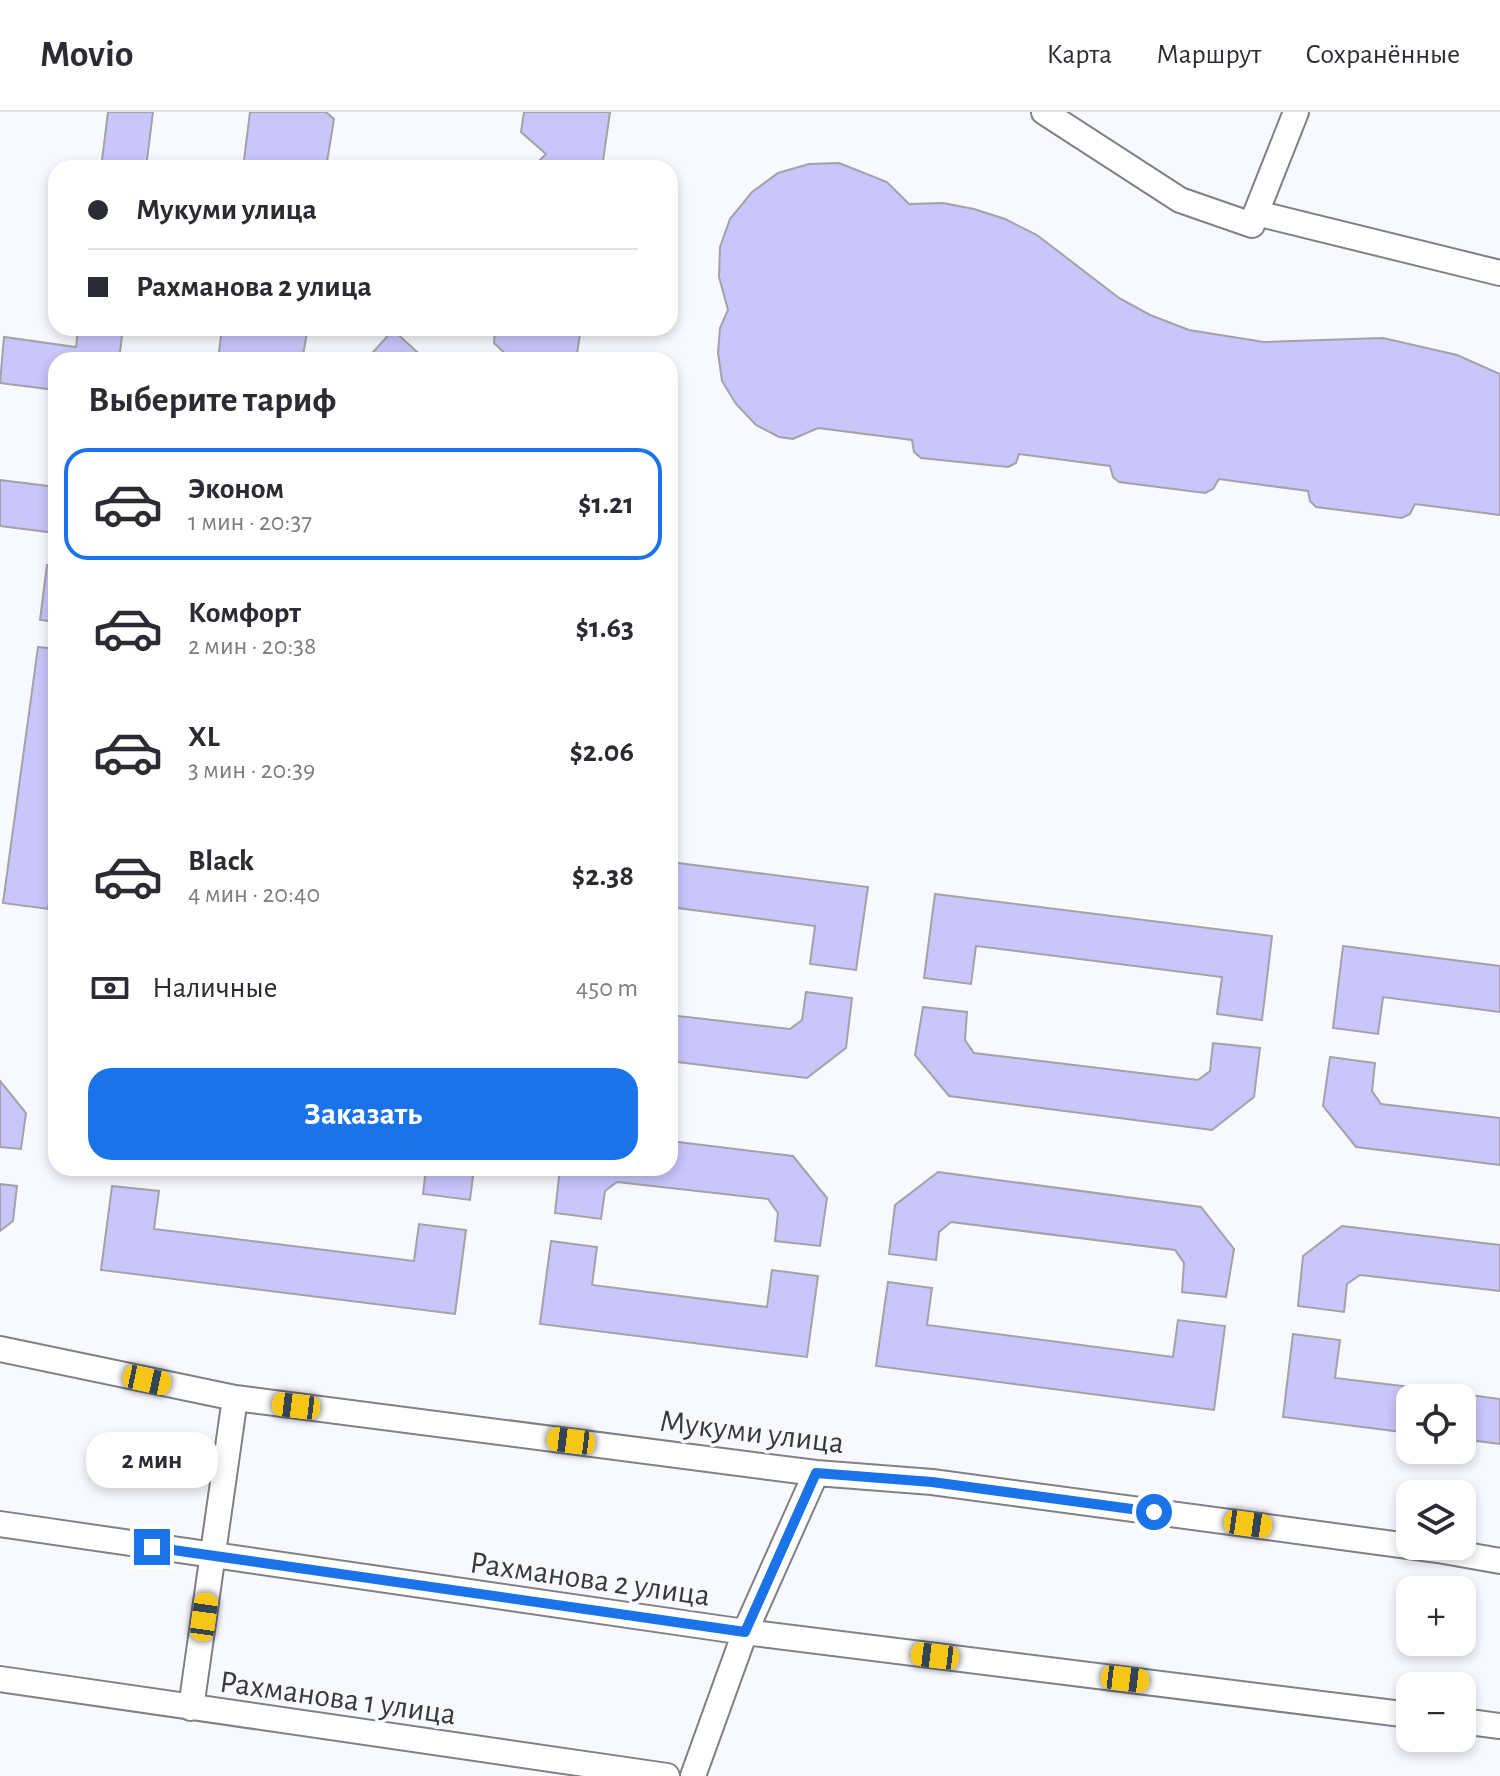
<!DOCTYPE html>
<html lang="ru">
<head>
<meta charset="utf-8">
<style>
	body { margin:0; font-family:"Alegreya Sans",sans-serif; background:#f2f2f3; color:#2b2b33; height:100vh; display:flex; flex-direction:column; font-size:30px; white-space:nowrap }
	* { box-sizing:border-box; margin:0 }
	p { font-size:26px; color:#7c7c81 }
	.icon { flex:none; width:44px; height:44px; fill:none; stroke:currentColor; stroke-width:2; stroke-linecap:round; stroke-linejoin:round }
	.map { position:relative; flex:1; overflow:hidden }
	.sheet { position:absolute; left:48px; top:240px; width:630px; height:824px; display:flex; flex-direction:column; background:#fff; border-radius:24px; box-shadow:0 4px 12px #0003 }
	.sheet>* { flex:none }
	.hud { position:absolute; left:48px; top:48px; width:630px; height:176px; border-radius:24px; box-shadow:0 4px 12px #0003; display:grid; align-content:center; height:176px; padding:0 40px; background:#fff }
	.buttons { position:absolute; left:1396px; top:1272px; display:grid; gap:16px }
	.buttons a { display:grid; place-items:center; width:80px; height:80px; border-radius:16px; background:#fff; box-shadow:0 4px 12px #0003; font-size:40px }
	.end { position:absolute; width:36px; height:36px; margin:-18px; border:10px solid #1a73e8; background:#fff; box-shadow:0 0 0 4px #fff }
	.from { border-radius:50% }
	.bubble { position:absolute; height:56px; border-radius:24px; background:#fff; box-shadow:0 4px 12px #0003; font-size:26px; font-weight:600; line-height:56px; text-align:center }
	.car { position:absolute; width:24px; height:48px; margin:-24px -12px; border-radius:10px; box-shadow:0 0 6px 2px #0007; background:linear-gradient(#f5c518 24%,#345 0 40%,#f5c518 0 76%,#345 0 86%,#f5c518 0) }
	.hud b { display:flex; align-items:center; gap:28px; height:76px; font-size:30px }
	.hud b+b { border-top:2px solid #e1e1e2 }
	.hud i { width:20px; height:20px; background:#2b2b33 }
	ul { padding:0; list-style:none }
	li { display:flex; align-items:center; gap:24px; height:112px; margin:0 16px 12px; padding:0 24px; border:4px solid transparent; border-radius:24px }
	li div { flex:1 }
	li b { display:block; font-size:30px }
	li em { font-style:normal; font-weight:600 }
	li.active { border-color:#1a73e8 }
	li>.icon { width:72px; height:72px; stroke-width:1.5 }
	h2 { padding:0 40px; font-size:36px; line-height:96px }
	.pay { display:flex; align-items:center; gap:20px; height:88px; padding:0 40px; font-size:30px }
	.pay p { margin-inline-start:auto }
	.primary-button { display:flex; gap:16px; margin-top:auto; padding:16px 40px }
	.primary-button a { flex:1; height:92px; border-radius:24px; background:#1a73e8; color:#fff; font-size:32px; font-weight:600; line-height:92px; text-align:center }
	header { display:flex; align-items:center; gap:48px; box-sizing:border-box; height:112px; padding:0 40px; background:#fff; border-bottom:2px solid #e1e1e2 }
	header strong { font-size:38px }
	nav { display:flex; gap:44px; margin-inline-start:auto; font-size:28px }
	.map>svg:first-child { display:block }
	.building { fill:#cac5fa; stroke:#a3a2a9; stroke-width:2 }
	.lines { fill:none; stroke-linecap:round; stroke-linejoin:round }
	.minor-casing { stroke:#7f8187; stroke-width:28 }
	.minor { stroke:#fff; stroke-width:24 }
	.route { stroke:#1a73e8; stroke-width:10 }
	.labels { text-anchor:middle; stroke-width:7; stroke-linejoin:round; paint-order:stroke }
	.street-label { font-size:32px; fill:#38393c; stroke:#f8f9fe }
</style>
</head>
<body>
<header>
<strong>Movio</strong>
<nav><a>Карта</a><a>Маршрут</a><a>Сохранённые</a></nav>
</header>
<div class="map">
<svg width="1500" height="1664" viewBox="0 0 1500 1664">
	<rect width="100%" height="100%" fill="#f8f9fe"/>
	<path class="building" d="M108 0H153L146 56H101Z
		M250 0H326L334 7 326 56H243Z
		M524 0H610L602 56H532L546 42 521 20Z
		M839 51 887 70 909 92 943 91 974 97 1005 107 1037 123 1119 186 1150 203 1189 218 1264 230 1383 226 1457 243 1500 262V403L1415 392 1410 402 1402 406 1316 395 1310 389 1308 379 1219 367 1213 377 1205 381 1119 370 1113 365 1110 354 1019 342 1016 351 1008 355 921 346 914 340 912 328 818 316 793 327 779 325 756 313 736 292 722 269 718 241 720 216 728 198 719 165 720 135 730 107 752 80 778 61 809 52Z
		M78 216H123L119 248H56V278L0 271 4 225 76 235Z
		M222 216H301L307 221 302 248H218Z
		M495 216H581L576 248H512L494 231Z
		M393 218 426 248H366Z
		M0 368 56 375V421L0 414Z
		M47 453 56 454V510L40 508Z
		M38 535 56 537V735L48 797 3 791Z
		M670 750 868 775 856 858 810 852 815 814 670 795Z
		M935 782 1272 824 1262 908 1217 902 1222 865 976 834 971 872 924 866Z
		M1343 834 1500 854V900L1383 885 1378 922 1333 916Z
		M806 880 852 886 846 936 807 966 670 949V903L790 917 802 908Z
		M923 895 967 900 965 928 974 941 1198 968 1210 959 1213 931 1260 936 1254 985 1212 1018 949 984 915 943Z
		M1330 945 1375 951 1372 979 1381 992 1500 1006V1053L1356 1035 1323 994Z
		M0 969 26 1001 21 1037 0 1035Z
		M670 1029 793 1044 827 1086 820 1134 775 1129 778 1101 768 1087 617 1070 605 1079 601 1107 555 1101 560 1056H670Z
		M426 1056H474L470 1088 423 1082Z
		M938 1060 1201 1095 1234 1137 1226 1185 1182 1180 1184 1151 1175 1138 951 1110 939 1120 936 1148 889 1142 895 1093Z
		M0 1072 17 1074 13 1109 0 1119Z
		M112 1074 159 1079 154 1117 414 1149 419 1112 466 1118 455 1202 101 1158Z
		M1342 1114 1500 1133V1179L1360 1163 1347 1172 1344 1200 1298 1194 1303 1144Z
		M551 1129 597 1135 592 1173 767 1195 772 1158 818 1164 807 1245 540 1212Z
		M888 1170 932 1176 927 1213 1173 1245 1178 1208 1225 1214 1214 1298 876 1254Z
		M1293 1222 1340 1228 1335 1266 1410 1275V1321L1283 1305Z
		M1462 1282 1500 1287V1332L1462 1327Z"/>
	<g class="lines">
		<g class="minor-casing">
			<path id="minor" d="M1044 0 1180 88 1252 113 1256 101 1500 161
				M1256 101 1296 0
				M0 1237 235 1286 816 1361 932 1370 1438 1438 1500 1449
				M0 1412 745 1520 1410 1603
				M0 1567 667 1664
				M191 1596 235 1286
				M1462 1609 1500 1614
				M693 1664 745 1520 816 1361"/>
		</g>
		<use href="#minor" class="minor"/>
	</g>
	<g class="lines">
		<path class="route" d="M152 1435 745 1520 816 1361 932 1370 1154 1400"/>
	</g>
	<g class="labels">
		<g class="street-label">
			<text transform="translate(752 1319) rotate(7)" y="11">Мукуми улица</text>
			<text transform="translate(590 1466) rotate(8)" y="11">Рахманова 2 улица</text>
			<text transform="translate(338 1585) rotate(8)" y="11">Рахманова 1 улица</text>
		</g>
	</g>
</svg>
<div class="buttons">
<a><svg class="icon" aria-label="locate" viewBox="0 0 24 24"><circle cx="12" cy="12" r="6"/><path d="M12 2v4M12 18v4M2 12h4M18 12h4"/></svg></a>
<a><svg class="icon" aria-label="layers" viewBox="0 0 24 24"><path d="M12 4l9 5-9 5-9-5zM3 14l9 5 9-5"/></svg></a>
<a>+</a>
<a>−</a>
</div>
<i class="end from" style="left:1154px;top:1400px"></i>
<i class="end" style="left:152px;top:1435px"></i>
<div class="bubble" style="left:86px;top:1320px;width:132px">2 мин</div>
<i class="car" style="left:147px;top:1268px;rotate:102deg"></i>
<i class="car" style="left:296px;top:1294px;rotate:277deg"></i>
<i class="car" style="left:571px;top:1329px;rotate:277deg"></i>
<i class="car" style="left:1248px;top:1412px;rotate:98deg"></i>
<i class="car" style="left:204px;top:1505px;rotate:8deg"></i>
<i class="car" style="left:935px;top:1544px;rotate:277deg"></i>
<i class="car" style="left:1125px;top:1567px;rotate:97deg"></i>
<div class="hud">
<b><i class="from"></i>Мукуми улица</b>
<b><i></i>Рахманова 2 улица</b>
</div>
<section class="sheet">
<h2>Выберите тариф</h2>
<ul>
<li class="active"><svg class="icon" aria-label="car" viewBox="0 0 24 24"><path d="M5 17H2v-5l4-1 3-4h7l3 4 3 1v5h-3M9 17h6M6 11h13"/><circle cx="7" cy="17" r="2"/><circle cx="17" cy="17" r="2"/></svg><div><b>Эконом</b><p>1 мин · 20:37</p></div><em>$1.21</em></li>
<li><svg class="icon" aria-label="car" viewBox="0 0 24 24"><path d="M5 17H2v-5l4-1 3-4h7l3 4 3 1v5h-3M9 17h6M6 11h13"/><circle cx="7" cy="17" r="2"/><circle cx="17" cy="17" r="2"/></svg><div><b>Комфорт</b><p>2 мин · 20:38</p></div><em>$1.63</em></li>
<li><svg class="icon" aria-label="car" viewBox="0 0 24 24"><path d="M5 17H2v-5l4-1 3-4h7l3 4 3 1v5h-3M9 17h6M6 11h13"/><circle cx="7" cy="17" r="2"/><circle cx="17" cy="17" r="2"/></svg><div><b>XL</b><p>3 мин · 20:39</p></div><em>$2.06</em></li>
<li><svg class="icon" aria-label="car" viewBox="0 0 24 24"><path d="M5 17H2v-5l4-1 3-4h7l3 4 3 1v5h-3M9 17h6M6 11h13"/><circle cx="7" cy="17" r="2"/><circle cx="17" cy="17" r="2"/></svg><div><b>Black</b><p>4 мин · 20:40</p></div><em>$2.38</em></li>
</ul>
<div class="pay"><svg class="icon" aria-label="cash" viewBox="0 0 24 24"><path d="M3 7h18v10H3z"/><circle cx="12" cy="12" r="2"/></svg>Наличные<p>450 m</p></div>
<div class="primary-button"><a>Заказать</a></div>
</section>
</div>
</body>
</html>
